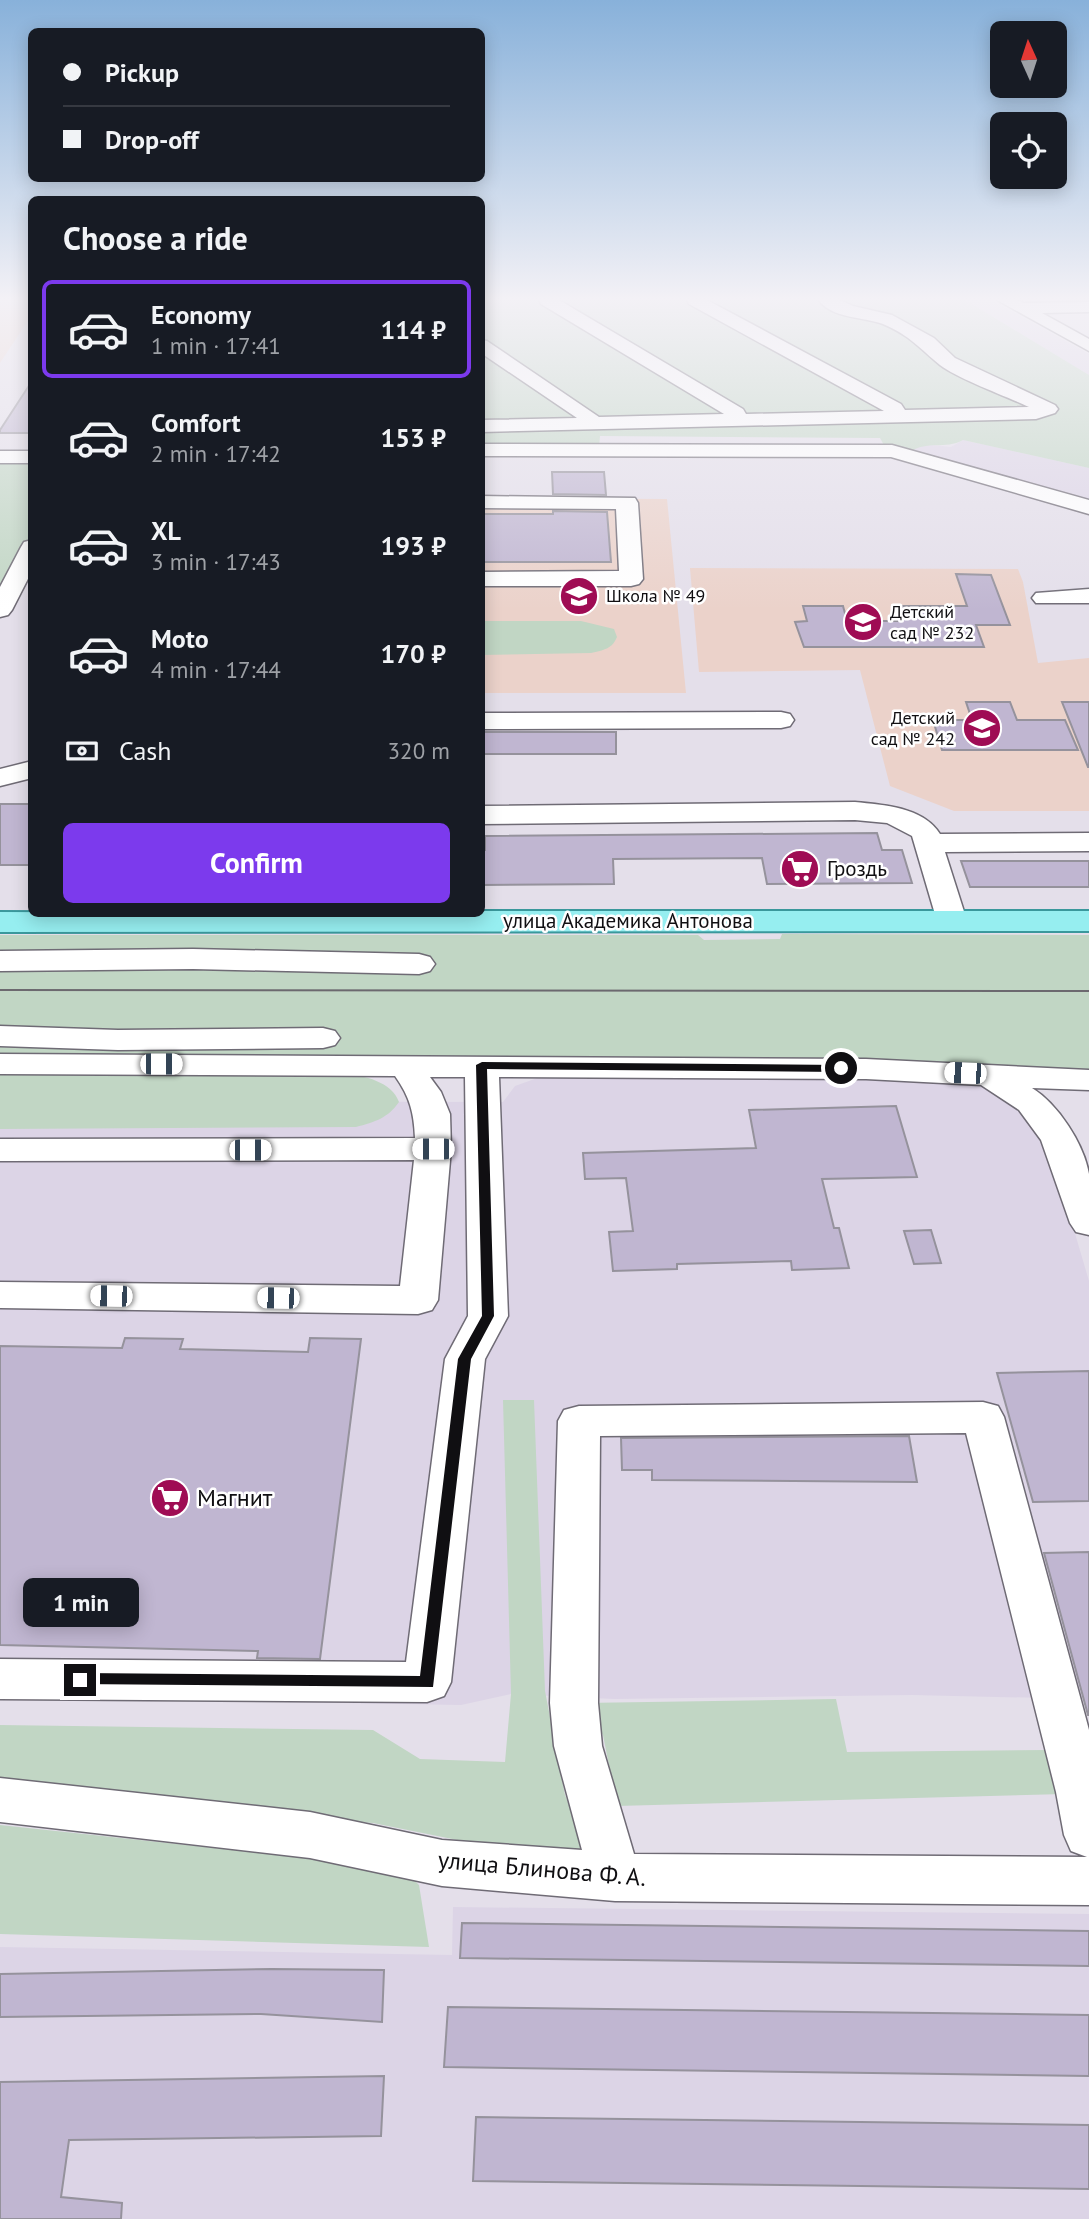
<!DOCTYPE html>
<html lang="en">
<head>
<meta charset="utf-8">
<style>
	body { margin:0; font-family:"PT Sans",sans-serif; background:#20242c; color:#f1f3f6; height:100vh; display:flex; flex-direction:column; font-size:26px; white-space:nowrap }
	* { box-sizing:border-box; margin:0 }
	p { font-size:23px; color:#9ea1a6 }
	.icon { flex:none; width:38px; height:38px; fill:none; stroke:currentColor; stroke-width:2; stroke-linecap:round; stroke-linejoin:round }
	.map { position:relative; flex:1; overflow:hidden }
	.panel { position:absolute; left:28px; top:196px; width:457px; height:721px; display:flex; flex-direction:column; background:#171b24; border-radius:10px; box-shadow:0 4px 18px #0003 }
	.panel>* { flex:none }
	.hud { position:absolute; left:28px; top:28px; width:457px; height:154px; border-radius:10px; box-shadow:0 4px 18px #0003; display:grid; align-content:center; height:154px; padding:0 35px; background:#171b24 }
	.needle { width:46px; rotate:357deg }
	.buttons { position:absolute; left:990px; top:21px; display:grid; gap:14px }
	.buttons a { display:grid; place-items:center; width:77px; height:77px; border-radius:10px; background:#171b24; box-shadow:0 4px 18px #0003; font-size:35px }
	.end { position:absolute; width:32px; height:32px; margin:-16px; border:9px solid #100f12; background:#fff; box-shadow:0 0 0 4px #fff }
	.from { border-radius:50% }
	.bubble { position:absolute; height:49px; border-radius:10px; background:#171b24; box-shadow:0 4px 18px #0003; font-size:23px; font-weight:700; line-height:49px; text-align:center }
	.car { position:absolute; width:21px; height:42px; margin:-21px -10px; border-radius:9px; box-shadow:0 0 5px 2px #0007; background:linear-gradient(#fff 24%,#345 0 40%,#fff 0 76%,#345 0 86%,#fff 0) }
	.hud b { display:flex; align-items:center; gap:24px; height:66px; font-size:26px }
	.hud b+b { border-top:2px solid #363941 }
	.hud i { width:18px; height:18px; background:#f1f3f6 }
	ul { padding:0; list-style:none }
	li { display:flex; align-items:center; gap:21px; height:98px; margin:0 14px 10px; padding:0 21px; border:4px solid transparent; border-radius:10px }
	li div { flex:1 }
	li b { display:block; font-size:26px }
	li em { font-style:normal; font-weight:700 }
	li.current { border-color:#7c3aed }
	li>.icon { width:63px; height:63px; stroke-width:1.5 }
	h2 { padding:0 35px; font-size:32px; line-height:84px }
	.pay { display:flex; align-items:center; gap:18px; height:77px; padding:0 35px; font-size:26px }
	.pay p { margin-inline-start:auto }
	.button { display:flex; gap:14px; margin-top:auto; padding:14px 35px }
	.button a { flex:1; height:80px; border-radius:10px; background:#7c3aed; color:#fff; font-size:28px; font-weight:700; line-height:80px; text-align:center }
	.map>svg:first-child { display:block }
	.built { fill:#dcd4e6 }
	.education { fill:#ebd2ca }
	.green { fill:#c1d6c4 }
	.building { fill:#c0b6d1; stroke:#95929c; stroke-width:2 }
	.lines { fill:none; stroke-linecap:round; stroke-linejoin:round }
	.minor-casing { stroke:#6f6b75; stroke-width:3 }
	.major-casing { stroke:#3a989c; stroke-width:4 }
	.minor { fill:#fff; fill-rule:evenodd }
	.major { fill:#96eef0; fill-rule:evenodd }
	.tram { stroke:#6c696f; stroke-width:2 }
	.route { fill:#100f12 }
	.labels { text-anchor:middle; stroke-width:5; stroke-linejoin:round; paint-order:stroke }
	.far-poi-label { font-size:18px; fill:#100f12; stroke:#fff; text-anchor:start }
	.poi-label { font-size:21px; fill:#100f12; stroke:#fff; text-anchor:start }
	.street-label { font-size:21px; fill:#100f12; stroke:#fff }
	.near-poi-label { font-size:24px; fill:#100f12; stroke:#fff; text-anchor:start }
	.near-street-label { font-size:24px; fill:#100f12; stroke:#fff }
</style>
</head>
<body>
<div class="map">
<svg width="1089" height="2219" viewBox="0 0 1089 2219">
	<rect width="100%" height="100%" fill="#e4dfea"/>
	<path class="built" d="M965 300H991L1089 354V375Z
		M963 440 1089 468V502L910 452 921 444 951 447Z
		M733 1073 996 1083 1046 1135 1089 1281V1699L912 1695 614 1699 511 1694 461 1705 0 1697V1101L503 1102 515 1086 543 1076Z
		M453 1907 1089 1914V2219H0V1947L452 1955Z"/>
	<path class="education" d="M0 300H32L31 316 0 363Z
		M481 498 667 499 686 693H481Z
		M690 568 1018 569 1023 582 1038 663 1089 658V811H954L890 786 860 670 699 672Z"/>
	<path class="green" d="M481 300H965L1089 375V468L963 440C945 450 927 440 910 452L885 447 880 438 600 436 599 447H481Z
		M32 459 31 533 0 595V460Z
		M481 621H581L614 629 617 637C612 649 604 650 591 653L481 655Z
		M782 934 1089 935V1070L852 1058H0V935H698L704 940 780 939Z
		M0 1074H344C364 1075 392 1082 399 1102 388 1118 375 1122 356 1127L0 1129Z
		M503 1400H534L545 1691 565 1795 577 1825 581 1848 571 1858 487 1846 373 1823 0 1794V1725L373 1730 420 1759 505 1762 511 1694Z
		M836 1699 847 1752 1048 1750 1064 1794 617 1806 603 1735 582 1703Z
		M0 1825 402 1868 419 1885 429 1947 0 1934Z"/>
	<path class="building" d="M32 381V433H0V430Z
		M552 472H604L606 495 553 494Z
		M553 511 607 512 611 562H481V514H553Z
		M956 574 991 575 1010 625H976L984 647H804L795 622 807 621 803 606H843L847 621H897L892 606H967Z
		M966 702H1010L1017 720H1065L1078 750H942L933 720H972Z
		M1062 702H1089V767H1088Z
		M481 732H616V754H481Z
		M0 804H32V865H0Z
		M877 833 882 850H902L912 883 767 884 762 858 613 859 614 884 481 885V850H485V836Z
		M961 861H1089V887H970Z
		M896 1106 917 1177 822 1179 834 1228H839L849 1268 792 1270 791 1261 677 1264V1269L613 1271 609 1232 633 1231 626 1178 585 1179 583 1153 756 1148 749 1110Z
		M931 1230 941 1263 914 1264 904 1231Z
		M125 1338 183 1339 180 1349 308 1352 310 1338 361 1339 320 1659 257 1658 258 1651 0 1645V1346L122 1348Z
		M1089 1371V1501L1033 1502 997 1373Z
		M909 1436 917 1482 652 1480V1470H622L621 1438Z
		M1089 1552V1715H1088L1044 1553Z
		M462 1923 1089 1931V1966L460 1958Z
		M271 1969 384 1970 382 2022 261 2014 0 2017V1974Z
		M448 2007 1089 2015V2076L444 2067Z
		M384 2076 381 2136 69 2140 61 2197 122 2203 121 2219H0V2082Z
		M476 2117 1089 2125V2189L473 2181Z"/>
	<g class="lines">
		<g class="minor-casing">
			<path id="minor" d="M539 300H559L743 409 746 414 884 411 689 304 687 300H707L901 404 905 410 1029 407C1006 396 958 379 940 365 919 348 911 336 883 324 864 317 830 318 819 300H840L853 306 892 315 934 338 955 358 1055 405 1058 409 1055 413 1036 419 481 432V420L577 418 481 353V340L487 341 599 417 724 414 541 304Z
				M997 300H1018L1024 303 1089 302V312L1042 313 1089 339V351Z
				M481 444 892 445 1089 500V514L891 457 481 456Z
				M0 451H32V463H0Z
				M481 496 635 498 638 503 643 579 639 584 631 586H481V572L619 571 616 509 481 508Z
				M32 540V571L12 610 8 615 0 617V587L21 547 24 542Z
				M1089 589V603H1036L1032 598 1036 593Z
				M781 712 790 714 794 720 790 726 781 728 481 729V713Z
				M32 761V778L0 786V769Z
				M855 802C884 805 923 807 940 834L1089 833V851L945 852 967 921 963 928 952 930 941 928 937 921 912 836 887 823 855 820 481 824V806Z
				M193 949 419 954 430 957 435 964 430 971 419 974 193 969 0 971V951Z
				M0 1026 118 1030 323 1028 335 1031 340 1038 335 1045 323 1048 118 1050 0 1046Z
				M0 1054 866 1059 1089 1070V1090L1032 1088C1058 1104 1084 1144 1089 1174 1089 1193 1089 1216 1089 1235L1076 1232 1070 1223 1041 1140 1019 1110 981 1085 866 1079 499 1077 508 1316 485 1359 451 1682 444 1696 427 1702 0 1699V1659L406 1662 445 1359 468 1316 465 1077H430L441 1092 450 1114 451 1149 438 1300 432 1310 418 1314 0 1308V1282L400 1286 414 1160 0 1161V1139L415 1138C414 1113 410 1097 395 1076L0 1074Z
				M983 1402 998 1406 1004 1417 1089 1730V1905L615 1901 442 1886 310 1858 0 1822V1778L310 1812 442 1840 582 1850 554 1746 550 1703 558 1421 564 1410 579 1406ZM966 1433 1056 1792 1064 1835 1071 1851 1087 1857 634 1854 602 1746 598 1703 600 1436Z"/>
		</g>
		<g class="major-casing">
			<path id="major" d="M481 911H1089V931L0 932V912L481 914Z"/>
		</g>
		<use href="#minor" class="minor"/>
		<use href="#major" class="major"/>
		<path class="tram" d="M0 990 1089 991"/>
	</g>
	<linearGradient id="sky" x2="0" y2="1"><stop stop-color="#88b1da"/><stop offset="0.49" stop-color="#f3f1f6"/><stop offset="1" stop-color="#f3f1f6" stop-opacity="0"/></linearGradient>
	<rect width="1089" height="610" fill="url(#sky)"/>
	<path class="route" d="M482 1062 841 1065 846 1068 841 1072 487 1069 494 1316 471 1359 433 1687 75 1684 72 1680 75 1675 80 1673 420 1676 458 1359 482 1316 476 1065Z"/>
	<defs>
		<g id="school-disc" transform="scale(2.0125)"><circle r="9.5" fill="#9f0c54" stroke="#fff"/><path d="M0-5L7-2L0 1L-7-2ZM-4 1L0 2.5L4 1V4Q0 6-4 4Z" fill="#fff"/></g>
		<g id="supermarket-disc" transform="scale(2.0125)"><circle r="9.5" fill="#9f0c54" stroke="#fff"/><path d="M-6-5.5h2.5l.6 2H6L4.5 2H-2.5L-4.4-4H-6ZM-1.5 3.2a1.3 1.3 0 1 0 .1 0ZM3 3.2a1.3 1.3 0 1 0 .1 0Z" fill="#fff"/></g>
	</defs>
	<g fill-rule="evenodd">
		<use href="#school-disc" x="579" y="596"/>
		<use href="#school-disc" x="863" y="622"/>
		<use href="#school-disc" x="982" y="728"/>
		<use href="#supermarket-disc" x="800" y="869"/>
		<use href="#supermarket-disc" x="170" y="1498"/>
	</g>
	<g class="labels">
		<g class="far-poi-label">
			<text x="606" y="602">Школа № 49</text>
			<text x="890" y="618">Детский<tspan x="890" dy="21">сад № 232</tspan></text>
			<text x="955" y="724" text-anchor="end">Детский<tspan x="955" dy="21">сад № 242</tspan></text>
		</g>
		<g class="poi-label">
			<text x="827" y="876">Гроздь</text>
		</g>
		<g class="street-label">
			<text x="628" y="928">улица Академика Антонова</text>
		</g>
		<g class="near-poi-label">
			<text x="197" y="1506">Магнит</text>
		</g>
		<g class="near-street-label">
			<text transform="translate(542 1869) rotate(5)" y="8">улица Блинова Ф. А.</text>
		</g>
	</g>
</svg>
<div class="buttons">
<a><svg class="needle" viewBox="-14 -14 28 28"><path d="M0-13l5 13h-10z" fill="#e53935"/><path d="M0 13l5-13h-10z" fill="#9ea1a6"/></svg></a>
<a><svg class="icon" aria-label="locate" viewBox="0 0 24 24"><circle cx="12" cy="12" r="6"/><path d="M12 2v4M12 18v4M2 12h4M18 12h4"/></svg></a>
</div>
<i class="end from" style="left:841px;top:1068px"></i>
<i class="end" style="left:80px;top:1680px"></i>
<div class="bubble" style="left:23px;top:1578px;width:116px">1 min</div>
<i class="car" style="left:161px;top:1064px;rotate:90deg"></i>
<i class="car" style="left:965px;top:1073px;rotate:272deg"></i>
<i class="car" style="left:433px;top:1149px;rotate:270deg"></i>
<i class="car" style="left:250px;top:1150px;rotate:90deg"></i>
<i class="car" style="left:111px;top:1296px;rotate:271deg"></i>
<i class="car" style="left:278px;top:1298px;rotate:271deg"></i>
<div class="hud">
<b><i class="from"></i>Pickup</b>
<b><i></i>Drop-off</b>
</div>
<section class="panel">
<h2>Choose a ride</h2>
<ul>
<li class="current"><svg class="icon" aria-label="car" viewBox="0 0 24 24"><path d="M5 17H2v-5l4-1 3-4h7l3 4 3 1v5h-3M9 17h6M6 11h13"/><circle cx="7" cy="17" r="2"/><circle cx="17" cy="17" r="2"/></svg><div><b>Economy</b><p>1 min · 17:41</p></div><em>114 ₽</em></li>
<li><svg class="icon" aria-label="car" viewBox="0 0 24 24"><path d="M5 17H2v-5l4-1 3-4h7l3 4 3 1v5h-3M9 17h6M6 11h13"/><circle cx="7" cy="17" r="2"/><circle cx="17" cy="17" r="2"/></svg><div><b>Comfort</b><p>2 min · 17:42</p></div><em>153 ₽</em></li>
<li><svg class="icon" aria-label="car" viewBox="0 0 24 24"><path d="M5 17H2v-5l4-1 3-4h7l3 4 3 1v5h-3M9 17h6M6 11h13"/><circle cx="7" cy="17" r="2"/><circle cx="17" cy="17" r="2"/></svg><div><b>XL</b><p>3 min · 17:43</p></div><em>193 ₽</em></li>
<li><svg class="icon" aria-label="car" viewBox="0 0 24 24"><path d="M5 17H2v-5l4-1 3-4h7l3 4 3 1v5h-3M9 17h6M6 11h13"/><circle cx="7" cy="17" r="2"/><circle cx="17" cy="17" r="2"/></svg><div><b>Moto</b><p>4 min · 17:44</p></div><em>170 ₽</em></li>
</ul>
<div class="pay"><svg class="icon" aria-label="cash" viewBox="0 0 24 24"><path d="M3 7h18v10H3z"/><circle cx="12" cy="12" r="2"/></svg>Cash<p>320 m</p></div>
<div class="button"><a>Confirm</a></div>
</section>
</div>
</body>
</html>
